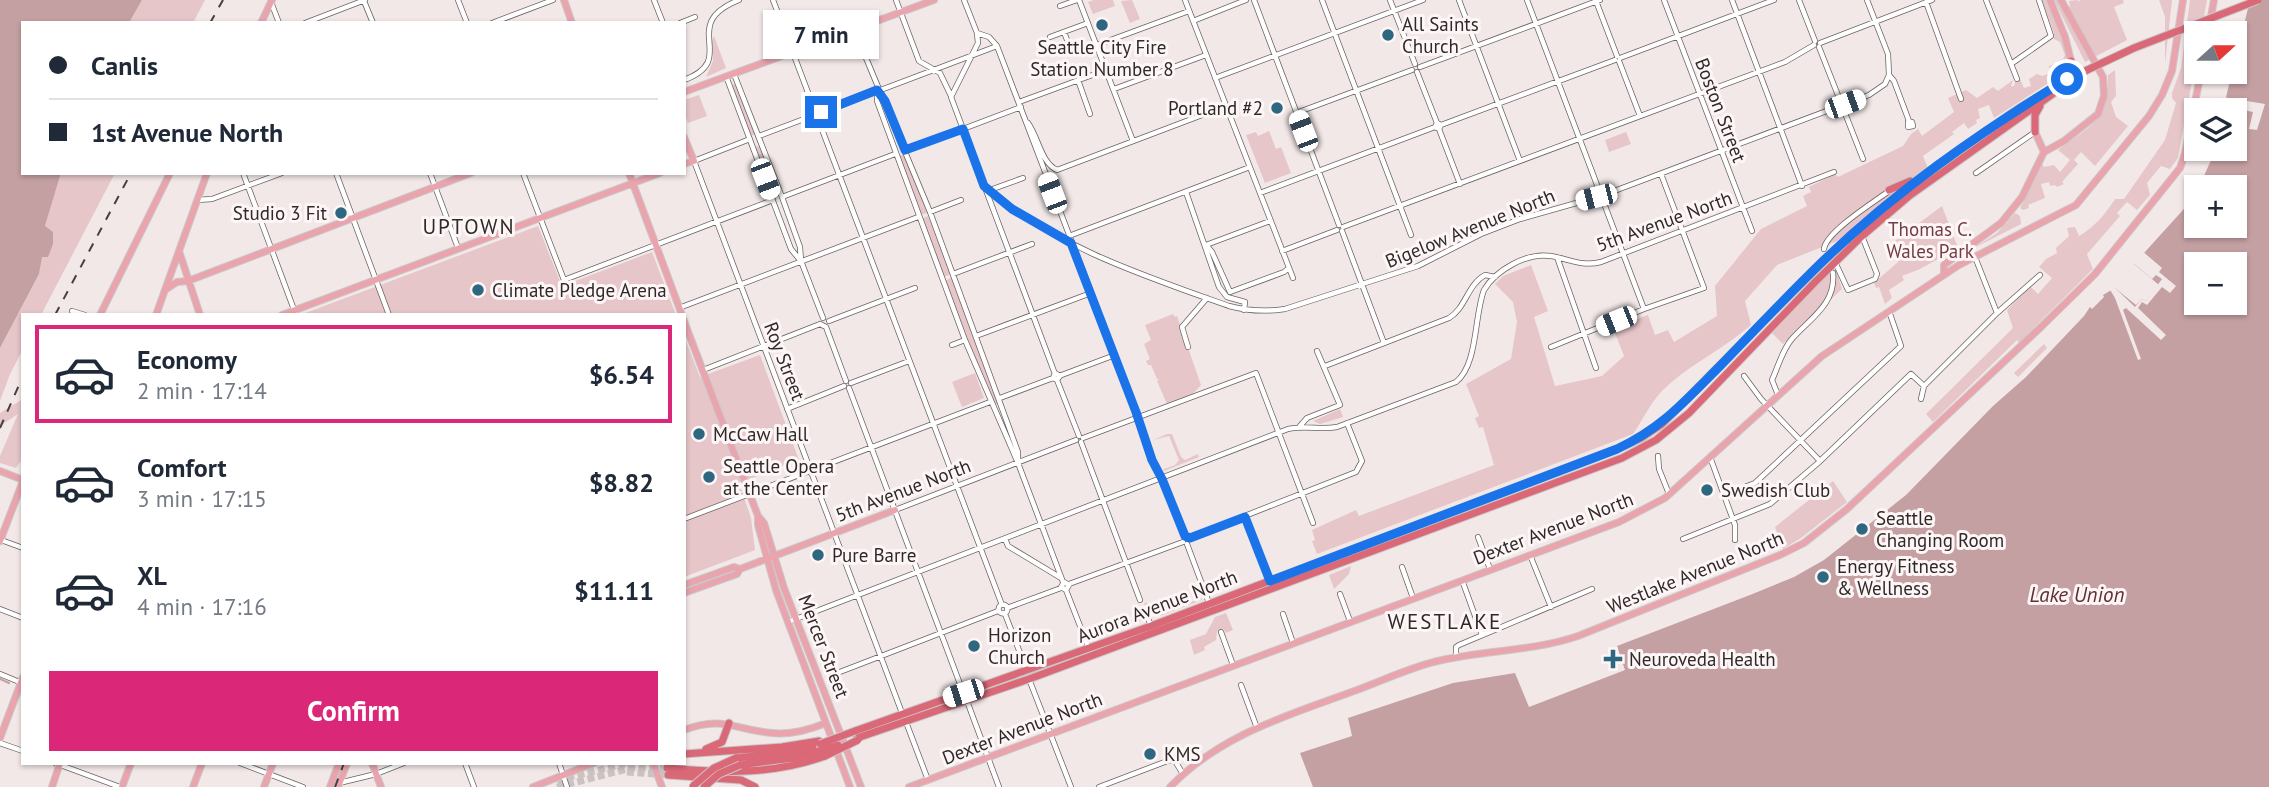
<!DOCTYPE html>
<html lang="en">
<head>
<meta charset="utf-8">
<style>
	body { margin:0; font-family:"PT Sans",sans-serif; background:#f2f2f3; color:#1f2937; height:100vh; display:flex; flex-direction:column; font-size:26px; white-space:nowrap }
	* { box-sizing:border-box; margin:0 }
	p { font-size:23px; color:#747a83 }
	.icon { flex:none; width:38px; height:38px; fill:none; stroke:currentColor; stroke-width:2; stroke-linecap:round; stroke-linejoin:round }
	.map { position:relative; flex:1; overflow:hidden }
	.panel { position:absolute; left:21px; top:313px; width:665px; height:452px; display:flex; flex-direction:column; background:#fff; border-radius:0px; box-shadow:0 2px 5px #0004 }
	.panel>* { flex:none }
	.hud { position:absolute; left:21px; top:21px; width:665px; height:154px; border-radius:0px; box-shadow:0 2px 5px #0004; display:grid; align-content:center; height:154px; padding:0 28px; background:#fff }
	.needle { width:46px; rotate:69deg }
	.tools { position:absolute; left:2184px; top:21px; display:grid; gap:14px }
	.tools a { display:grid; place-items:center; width:63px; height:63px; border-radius:0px; background:#fff; box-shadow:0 2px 5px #0004; font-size:35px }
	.end { position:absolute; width:32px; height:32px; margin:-16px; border:9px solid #1a73e8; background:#fff; box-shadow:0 0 0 4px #fff }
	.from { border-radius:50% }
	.bubble { position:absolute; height:49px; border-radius:0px; background:#fff; box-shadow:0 2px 5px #0004; font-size:23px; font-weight:600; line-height:49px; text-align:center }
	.car { position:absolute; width:21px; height:42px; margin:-21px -10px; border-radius:9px; box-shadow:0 0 5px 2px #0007; background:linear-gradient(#fff 24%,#345 0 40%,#fff 0 76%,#345 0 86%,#fff 0) }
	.hud b { display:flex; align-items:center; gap:24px; height:66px; font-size:26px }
	.hud b+b { border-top:2px solid #e0e1e3 }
	.hud i { width:18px; height:18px; background:#1f2937 }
	ul { padding:12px 0 0; list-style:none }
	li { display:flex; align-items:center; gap:21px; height:98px; margin:0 14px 10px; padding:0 14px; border:4px solid transparent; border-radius:0px }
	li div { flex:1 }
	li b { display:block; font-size:26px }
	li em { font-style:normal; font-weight:600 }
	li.on { border-color:#db2777 }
	li>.icon { width:63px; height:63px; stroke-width:1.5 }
	.button { display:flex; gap:14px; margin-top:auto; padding:14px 28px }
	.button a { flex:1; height:80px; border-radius:0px; background:#db2777; color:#fff; font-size:28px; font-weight:600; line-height:80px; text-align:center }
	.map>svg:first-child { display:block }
	.green { fill:#e6c6c8 }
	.water { fill:#c4a0a3; fill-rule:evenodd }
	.pier { fill:#f3e8e8 }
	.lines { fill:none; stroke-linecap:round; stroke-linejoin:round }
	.stream { stroke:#c4a0a3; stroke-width:2 }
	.highway-tunnel { stroke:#ccc2c2; stroke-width:7; stroke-dasharray:7 3.5; stroke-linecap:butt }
	.minor-casing { stroke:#6b6262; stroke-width:6 }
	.major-casing { stroke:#c9c8c8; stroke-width:8 }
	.highway-casing { stroke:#c9c8c8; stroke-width:9 }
	.minor { stroke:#fff; stroke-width:4.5 }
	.major { stroke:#e9a4ad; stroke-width:6 }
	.highway { stroke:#da6877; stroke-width:7 }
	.rail { stroke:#464141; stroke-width:2; stroke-dasharray:9 9; stroke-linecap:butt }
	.highway-bridge-casing { stroke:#c9c8c8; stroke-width:9; stroke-linecap:butt }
	.highway-bridge { stroke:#da6877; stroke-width:7 }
	.route { stroke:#1a73e8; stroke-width:9 }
	.poi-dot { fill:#2e6780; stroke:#fef6f6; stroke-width:2.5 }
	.labels { text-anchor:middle; stroke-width:6; stroke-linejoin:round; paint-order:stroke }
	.poi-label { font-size:19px; fill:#2e2a2a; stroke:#fef6f6; text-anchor:start }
	.street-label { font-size:19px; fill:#2e2a2a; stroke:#fef6f6 }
	.park-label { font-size:19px; fill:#713d43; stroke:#fef6f6 }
	.neighbourhood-label { font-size:21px; letter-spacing:2px; fill:#2e2a2a; stroke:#fef6f6 }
	.water-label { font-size:21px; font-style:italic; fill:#613035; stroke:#fef6f6 }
</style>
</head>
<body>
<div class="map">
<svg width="2269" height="787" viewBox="0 0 2269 787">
	<rect width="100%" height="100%" fill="#f3e8e8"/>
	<path class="green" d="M142 0H205L193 23H129Z
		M1094 0H1113L1115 6 1093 14 1088 2Z
		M1132 0 1140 19 1130 23 1121 1Z
		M2042 0H2047C2056 22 2073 49 2064 73L1994 118 1989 105 1978 109 1980 118 1976 120 1977 123 1968 129 1964 123 1952 132 1954 134 1923 156 1928 168 1846 235 1837 241 1777 265 1745 301 1751 325C1724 349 1690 364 1664 389 1651 401 1643 420 1633 434L1317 554 1312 541 1315 540 1312 530 1356 510 1359 516 1494 465 1483 427 1479 428 1475 418 1479 416 1466 384 1511 359 1517 322 1513 302 1495 284 1503 276 1531 265 1548 311 1534 317 1555 386 1602 376 1624 356 1613 328 1648 315 1655 335 1668 330 1674 342 1717 316 1715 286 1761 229 1807 206 1803 196 1811 192 1809 187 1835 174 1838 177 1903 146 1911 134 1918 129 1922 136 1954 112 1948 98 1966 90 1977 98 1993 87 1998 91 2013 80 2011 86H2014L2016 80 2020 79 2024 88 2031 86 2029 79 2037 74 2042 76 2051 73 2049 66 2057 63V61L2063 59 2065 55 2060 42 2054 39V33Z
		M2054 0H2059L2067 7 2070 6 2069 1 2078 0 2079 2 2080 0H2123L2124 3 2114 7 2127 40 2085 62Z
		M2159 0H2172L2165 64V17Z
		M2190 0H2207L2201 33H2196V59L2178 158 2170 169 2161 166 2147 183 2150 195 2137 210 2127 202 2117 213 2120 216 2087 254 2093 269 2019 343 2017 340 1933 422 1926 414 2013 328 2007 310 2030 286 2038 294 2052 278 2039 267 2046 259 2057 253 2056 248 2069 236 2067 228 2075 227 2079 236C2096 226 2105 214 2115 199H2124L2165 140 2176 103 2172 98V93L2181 68Z
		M714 36 726 68 706 77 713 61 712 41Z
		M2115 70 2116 96 2111 102 2116 117 2128 126 2095 166 2081 152 2074 160 2078 164 2062 182 2064 184 2057 187 2055 185 2050 186 2049 182 2041 184 2045 198 2028 205 2029 208 2023 210 2020 208 2042 164 2044 167 2054 165 2060 172 2070 160 2058 150C2093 124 2106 122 2108 75Z
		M735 84 755 134 751 136 732 85Z
		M699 95 707 116 688 123 684 113V100Z
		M1269 131 1276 149 1281 147 1291 173 1265 183 1246 135 1256 132 1258 136Z
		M1626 132 1631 144 1609 152 1605 140Z
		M759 146 778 196 774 198 755 147Z
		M904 154 927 213 920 215 898 156Z
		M61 173H115L41 315H23V349L10 374 0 401V348L39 274 45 226Z
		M1942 206 1958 248 1920 269 1902 276 1904 280 1889 290 1892 298 1885 304 1879 287 1876 288 1874 283 1898 262 1891 244Z
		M2015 213 2020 216 2021 224 1974 248 1997 233Z
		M928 216 951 274 944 277 921 219Z
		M538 226 562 286 652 252 676 315H300Z
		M1836 270 1842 289 1783 344 1771 332 1829 273Z
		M952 277 999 403 994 405 945 281Z
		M1173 314 1175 317 1177 316 1201 385 1192 395 1167 404 1157 381 1159 379H1157L1151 365H1148L1146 361 1150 359 1144 344 1151 340 1145 325Z
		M684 336 700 377 760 355 799 460 739 483 751 518 755 550 684 577Z
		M2044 344 2047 348 2018 377 2014 373Z
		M975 373 984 398 962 407 952 382Z
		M23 399V458L16 468 0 463V456L18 414 0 426V413Z
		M1340 409 1343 417 1320 424 1313 421Z
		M1167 434H1172L1181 457 1185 460 1198 454 1199 457 1164 471V469L1175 465 1179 460 1169 436 1153 440Z
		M1833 481 1847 502 1801 538 1783 549 1775 527Z
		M1351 566 1349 574 1334 589 1329 575Z
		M1199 589 1202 600 1160 616H1154L1144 604 1146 602 1156 612 1175 605 1174 596 1176 595 1183 605 1200 599Z
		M1137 607 1140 609 1143 620 1092 640V636L1105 631 1108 633 1116 629V625L1137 619 1139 616Z
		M1226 613 1233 630 1226 633 1223 629 1217 631 1216 640 1204 647 1205 650 1194 655 1190 640 1206 634 1215 617Z"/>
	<path class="water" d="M0 0H142L129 23H23V173H61L45 226 53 232V244L48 257H42L39 274 0 348Z
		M2250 0H2269V787H1313L1300 753 1352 736 1348 718 1453 683 1515 673 1529 707 1625 670 1617 646 1750 595 1794 577 1824 560 1906 495 1993 406 2026 377 2084 316 2090 307 2092 309 2104 297 2103 295 2115 288 2136 305 2142 299 2146 301 2159 285 2134 264 2183 210 2196 192V226H2235V187H2199L2216 149H2235V110H2223L2232 72H2235V62ZM2196 264H2235V303H2196Z"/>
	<path class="pier" d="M2223 97 2265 104 2257 130 2249 129 2253 112 2221 105Z
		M2141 250 2162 268 2159 272 2176 286 2170 293 2162 287 2147 305 2142 302 2138 308 2166 335 2161 340 2126 308 2123 310 2141 359 2138 360 2115 298 2109 288 2113 286 2135 307 2142 299 2146 301 2162 279 2156 275 2152 279 2132 262Z"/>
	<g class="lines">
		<path class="stream" d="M0 679 9 683"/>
		<path class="highway-tunnel" d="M627 772 668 775
			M557 780 628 763
			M557 787 631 768H667"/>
		<g class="minor-casing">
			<path id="minor" d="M458 0 467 23
				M654 0 663 23
				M773 0 1002 605
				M896 0 919 61 940 73 951 96
				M964 0 977 33 978 43 951 97 1055 374
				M1079 0 1133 141
				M1185 0 1293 278
				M1254 0 1339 225
				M1322 0 1411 235
				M1390 0 1415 64
				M1459 0 1520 161
				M1527 0 1644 309
				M1664 0 1752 231
				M1732 0 1802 186
				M1799 0 1815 41
				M1867 0 1888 54 1889 75 1894 81 1909 121
				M1986 0 2017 79
				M364 1 373 23
				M1596 1 1617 56
				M271 2 279 23
				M1926 2 1961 99
				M1060 6 1077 0
				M1193 21 1246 0
				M305 23 365 0
				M492 23 553 0
				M680 23 695 17
				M854 29 930 212 1018 452V461
				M1064 32 1072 53
				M977 33 989 37 997 46 1115 355 1152 460 1162 479 1185 536
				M1050 37 1088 23
				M1820 43 1932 0
				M1097 45 1189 11
				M1819 47 1863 159
				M1620 58 1774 0
				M1619 61 1640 116
				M2011 64 2051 36 2039 0
				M1420 67 1600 0
				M1417 72 1437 123
				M734 74 782 197 800 247 801 261 823 318
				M726 76 791 249 800 260
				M1215 78 1423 0
				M684 80C741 59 676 25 739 0
				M1078 80 1090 114
				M1114 89 1206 55
				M877 90V101L965 340 1018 463 1063 582
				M1019 102 1106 70
				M1296 113 1412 70
				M1908 122H1912L1913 126 1908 127Z
				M1028 123C1038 136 1041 163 1057 170L1226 106
				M1441 125 1615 60
				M1439 129 1435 127 1437 123 1441 125 1439 129 1460 184
				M759 136 997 46
				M750 139 694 161 902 713
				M905 151 1021 107
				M243 173 296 315
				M336 173 389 315
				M430 173 458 248
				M523 173 564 280 773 200
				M1976 173 2035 132
				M984 186C1053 246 1144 276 1229 306 1248 311 1265 312 1285 309L1418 266 1481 234 1520 219 1601 196 1869 95 1885 84 1889 75
				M990 190 1023 178
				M1186 192 1219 287 1227 297 1245 302 1244 310
				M1260 193 1435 127
				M782 197 895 154
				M197 200 212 199 282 173
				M930 212 961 200
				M1343 227 1785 62 1814 45
				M1342 231 1384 343
				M1069 236 1250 167
				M1206 245 1270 221
				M1207 246 1212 252 1230 292 1284 272 1289 268
				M1824 249C1826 232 1874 202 1889 191
				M1282 251 1337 230
				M1557 257 1596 368
				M1975 257 1997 313
				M1835 262 1848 290 1875 279 1877 274 1862 236
				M953 274 1032 244
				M679 308 918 217
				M72 311 85 315
				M829 321 915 288
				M820 324 826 327 846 381
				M976 336 1091 293
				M952 345 965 340
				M1188 347 1182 327 1207 298
				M1551 347 1644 309 1704 288 1661 174
				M1325 366 1449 318C1466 308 1467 285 1485 275L1495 277
				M703 370 820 324
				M1059 376 1115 355
				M1744 376 1761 399 1820 461
				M1057 380 1060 376 1055 373 1053 378 1057 380 1079 436
				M851 383 909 361
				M1924 386 1997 313 2040 275
				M849 388 963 692
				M1778 395 1772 380C1778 367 1782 351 1791 340 1809 319 1836 305 1833 273
				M1000 398 1053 378
				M1921 399 1924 386
				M787 409 844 386
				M1300 426 1307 418 1340 405 1317 351
				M1083 438 1256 373 1313 523
				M1081 442 1140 600
				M1658 456 1659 469 1669 494
				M1710 457 1735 525V540
				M1724 495 1755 483 1901 346 1889 311
				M895 510 1076 440
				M1245 517 1270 581
				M684 519 990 402
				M1478 537 1490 569
				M1189 538 1356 472 1362 461 1347 423
				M1005 539 1008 546 1061 578
				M1683 539 1770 504 1818 463 1911 374 1924 386
				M1 540 23 548
				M1187 544 1209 603
				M1530 555 1551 607
				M1402 567 1413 598
				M1462 580 1482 635
				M1069 584 1183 542
				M1066 590 1061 587 1064 582 1069 585 1066 590 1089 649
				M1340 594 1350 621
				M998.5 609a4.5 4.5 0 1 1 9 0a4.5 4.5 0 1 1-9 0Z
				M1007 608 1061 588
				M0 609 23 618
				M1146 613 1151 626
				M1005 614 1027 671
				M1283 614 1293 643
				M788 622 1288 429C1305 425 1320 430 1337 427L1456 382C1478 365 1474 316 1484 290 1496 270 1527 252 1551 256 1570 259 1581 267 1601 262L1834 172
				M1221 632 1233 665
				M1456 657V647L1459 645 1592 589
				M0 674 22 683
				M832 675 998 611
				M1029 679 1071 787
				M1241 685 1257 728
				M967 701 999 787
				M906 722 928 780
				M0 743 23 751
				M55 763 120 787
				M240 763 303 787
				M465 763 474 787
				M559 763 567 787
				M339 783 376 774 404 763
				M1099 787 1170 760 1175 761 1183 774"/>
		</g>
		<g class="major-casing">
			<path id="major" d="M564 0 572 23
				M2050 0 2065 37 2071 61
				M261 23 272 0
				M2208 33 2214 0
				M684 92 934 0
				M2035 132 2044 152
				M684 137 694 161 684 164
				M629 173 682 315
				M179 251 200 315
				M1944 275V265L2001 223 2022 197 2044 152 2064 141 2098 114 2104 96 2103 77 2061 0
				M165 290 177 282 188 281 471 173
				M100 315 170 173
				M156 315 207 173
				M282 315 660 173
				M684 321 758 516 764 523 784 588 861 787
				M0 471 23 480
				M758 516V525L776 590 850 787
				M0 541 23 481
				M684 585 734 567 740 569 895 510
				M684 593 737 574 740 569
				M684 730C723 715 735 730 772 733 791 735 809 730 826 723
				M0 738 23 677
				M372 763 381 787
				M653 763 662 787
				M52 787 60 763
				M122 787 131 763
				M193 787 202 763
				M264 787 273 763
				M330 787 339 763
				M338 787 347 763
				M533 787 594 763
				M909 787 1619 522 1665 498 1822 356 1959 265 2076 205 2149 116 2162 95 2172 71 2183 0
				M1170 787C1221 734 1289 715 1357 690 1384 680 1413 666 1442 660 1487 650 1534 651 1578 636L1780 555 1804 543 1847 509 2041 327 2095 274 2180 168 2185 153 2201 72"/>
		</g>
		<g class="highway-casing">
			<path id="highway" d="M2067 79 2071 61
				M2035 132V115L2040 106
				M1889 190 1910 181
				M855 731 1151 626 1617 449 1641 438 1662 424 1821 263 1903 190 2021 107 2078 74
				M857 738 1029 679 1622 458 1656 440 1689 413 1815 282 1862 236 1909 196 2085 71
				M706 749 722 742 729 723
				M684 754 782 747 819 741
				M736 758 785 753 813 746
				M740 765 793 758 823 750
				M667 768C720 773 773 775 825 756
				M668 775 741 780 755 787"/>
		</g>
		<use href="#minor" class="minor"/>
		<use href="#major" class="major"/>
		<use href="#highway" class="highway"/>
		<path class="rail" d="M210 23 223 0
			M55 315 131 173
			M0 428 23 376
			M335 787 344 763"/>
		<g class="highway-bridge-casing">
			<path id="highway-bridge" d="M2085 71 2134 48 2258 0
				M820 744 855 731
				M823 750 838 745
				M825 756 858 740
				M693 786 714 768 736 758
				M704 787 719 774 740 765"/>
		</g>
		<use href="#highway-bridge" class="highway-bridge"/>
	</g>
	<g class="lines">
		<path class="route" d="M821 112 877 90 885 101 905 150 963 129 984 186 1012 209 1071 243 1136 412 1152 460 1162 479 1185 536 1190 538 1245 517 1270 581 1617 449C1662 428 1685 401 1720 366 1753 332 1786 297 1820 264 1894 192 1979 133 2067 79"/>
	</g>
	<g class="poi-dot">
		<circle cx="1102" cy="25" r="7"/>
		<circle cx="1388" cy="35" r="7"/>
		<circle cx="1277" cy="108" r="7"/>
		<circle cx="341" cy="213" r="7"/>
		<circle cx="478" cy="290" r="7"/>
		<circle cx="699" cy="434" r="7"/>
		<circle cx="709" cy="477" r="7"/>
		<circle cx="1707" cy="490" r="7"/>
		<circle cx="1862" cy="529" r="7"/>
		<circle cx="818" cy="555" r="7"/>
		<circle cx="1823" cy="577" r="7"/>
		<circle cx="974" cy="646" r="7"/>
		<path d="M1609.5 648.5h7v7h7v7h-7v7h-7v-7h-7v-7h7z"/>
		<circle cx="1150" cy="754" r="7"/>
	</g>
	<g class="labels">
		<g class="poi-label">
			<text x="1402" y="31">All Saints<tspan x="1402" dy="22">Church</tspan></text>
			<text x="1102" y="54" text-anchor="middle">Seattle City Fire<tspan x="1102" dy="22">Station Number 8</tspan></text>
			<text x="1263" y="115" text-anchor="end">Portland #2</text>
			<text x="327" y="220" text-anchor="end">Studio 3 Fit</text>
			<text x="492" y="297">Climate Pledge Arena</text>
			<text x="713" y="441">McCaw Hall</text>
			<text x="723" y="473">Seattle Opera<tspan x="723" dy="22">at the Center</tspan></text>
			<text x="1721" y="497">Swedish Club</text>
			<text x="1876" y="525">Seattle<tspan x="1876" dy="22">Changing Room</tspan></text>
			<text x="832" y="562">Pure Barre</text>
			<text x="1837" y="573">Energy Fitness<tspan x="1837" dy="22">&amp; Wellness</tspan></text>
			<text x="988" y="642">Horizon<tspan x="988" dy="22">Church</tspan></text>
			<text x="1629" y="666">Neuroveda Health</text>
			<text x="1164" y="761">KMS</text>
		</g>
		<g class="street-label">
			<text transform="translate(1721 110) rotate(69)" y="7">Boston Street</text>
			<text transform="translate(1664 221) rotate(-20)" y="7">5th Avenue North</text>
			<text transform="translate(1470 228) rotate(-22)" y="7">Bigelow Avenue North</text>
			<text transform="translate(785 361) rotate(69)" y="7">Roy Street</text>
			<text transform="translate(903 490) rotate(-21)" y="7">5th Avenue North</text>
			<text transform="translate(1553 528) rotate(-21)" y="7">Dexter Avenue North</text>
			<text transform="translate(1695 572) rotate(-22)" y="7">Westlake Avenue North</text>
			<text transform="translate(1157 606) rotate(-21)" y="7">Aurora Avenue North</text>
			<text transform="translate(824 646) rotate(69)" y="7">Mercer Street</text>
			<text transform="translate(1022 728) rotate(-21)" y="7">Dexter Avenue North</text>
		</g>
		<g class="park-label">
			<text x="1930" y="236">Thomas C.<tspan x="1930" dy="22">Wales Park</tspan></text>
		</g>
		<g class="neighbourhood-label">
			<text x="469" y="234">UPTOWN</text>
			<text x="1445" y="629">WESTLAKE</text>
		</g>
		<g class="water-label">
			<text x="2077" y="602">Lake Union</text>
		</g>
	</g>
</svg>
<div class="tools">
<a><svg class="needle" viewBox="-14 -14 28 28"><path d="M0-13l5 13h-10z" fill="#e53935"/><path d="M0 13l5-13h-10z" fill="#747a83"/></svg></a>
<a><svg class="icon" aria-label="layers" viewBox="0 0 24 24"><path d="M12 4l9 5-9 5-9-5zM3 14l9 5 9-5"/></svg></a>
<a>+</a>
<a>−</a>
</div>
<i class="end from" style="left:2067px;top:79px"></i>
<i class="end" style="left:821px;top:112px"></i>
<div class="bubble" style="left:763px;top:10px;width:116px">7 min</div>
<i class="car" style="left:1845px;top:104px;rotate:70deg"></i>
<i class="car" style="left:1303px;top:131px;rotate:339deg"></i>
<i class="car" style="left:765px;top:179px;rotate:159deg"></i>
<i class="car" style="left:1052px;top:193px;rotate:339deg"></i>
<i class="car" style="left:1596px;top:197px;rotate:256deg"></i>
<i class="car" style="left:1616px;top:321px;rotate:248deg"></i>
<i class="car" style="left:963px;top:693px;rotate:252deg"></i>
<div class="hud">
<b><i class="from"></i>Canlis</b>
<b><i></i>1st Avenue North</b>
</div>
<section class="panel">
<ul>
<li class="on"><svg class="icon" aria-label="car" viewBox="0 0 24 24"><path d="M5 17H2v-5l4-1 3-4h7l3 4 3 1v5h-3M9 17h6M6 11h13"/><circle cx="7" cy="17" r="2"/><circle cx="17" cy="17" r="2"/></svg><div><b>Economy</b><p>2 min · 17:14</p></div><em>$6.54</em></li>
<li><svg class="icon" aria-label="car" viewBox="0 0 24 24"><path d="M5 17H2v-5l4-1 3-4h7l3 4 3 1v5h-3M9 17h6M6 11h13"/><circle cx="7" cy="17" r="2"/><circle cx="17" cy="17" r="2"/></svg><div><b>Comfort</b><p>3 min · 17:15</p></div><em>$8.82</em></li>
<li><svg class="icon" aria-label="car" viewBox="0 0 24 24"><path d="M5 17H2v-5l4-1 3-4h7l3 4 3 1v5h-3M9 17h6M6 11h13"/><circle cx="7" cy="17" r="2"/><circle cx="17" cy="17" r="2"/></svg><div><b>XL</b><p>4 min · 17:16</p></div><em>$11.11</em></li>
</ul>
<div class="button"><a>Confirm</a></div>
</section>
</div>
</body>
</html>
